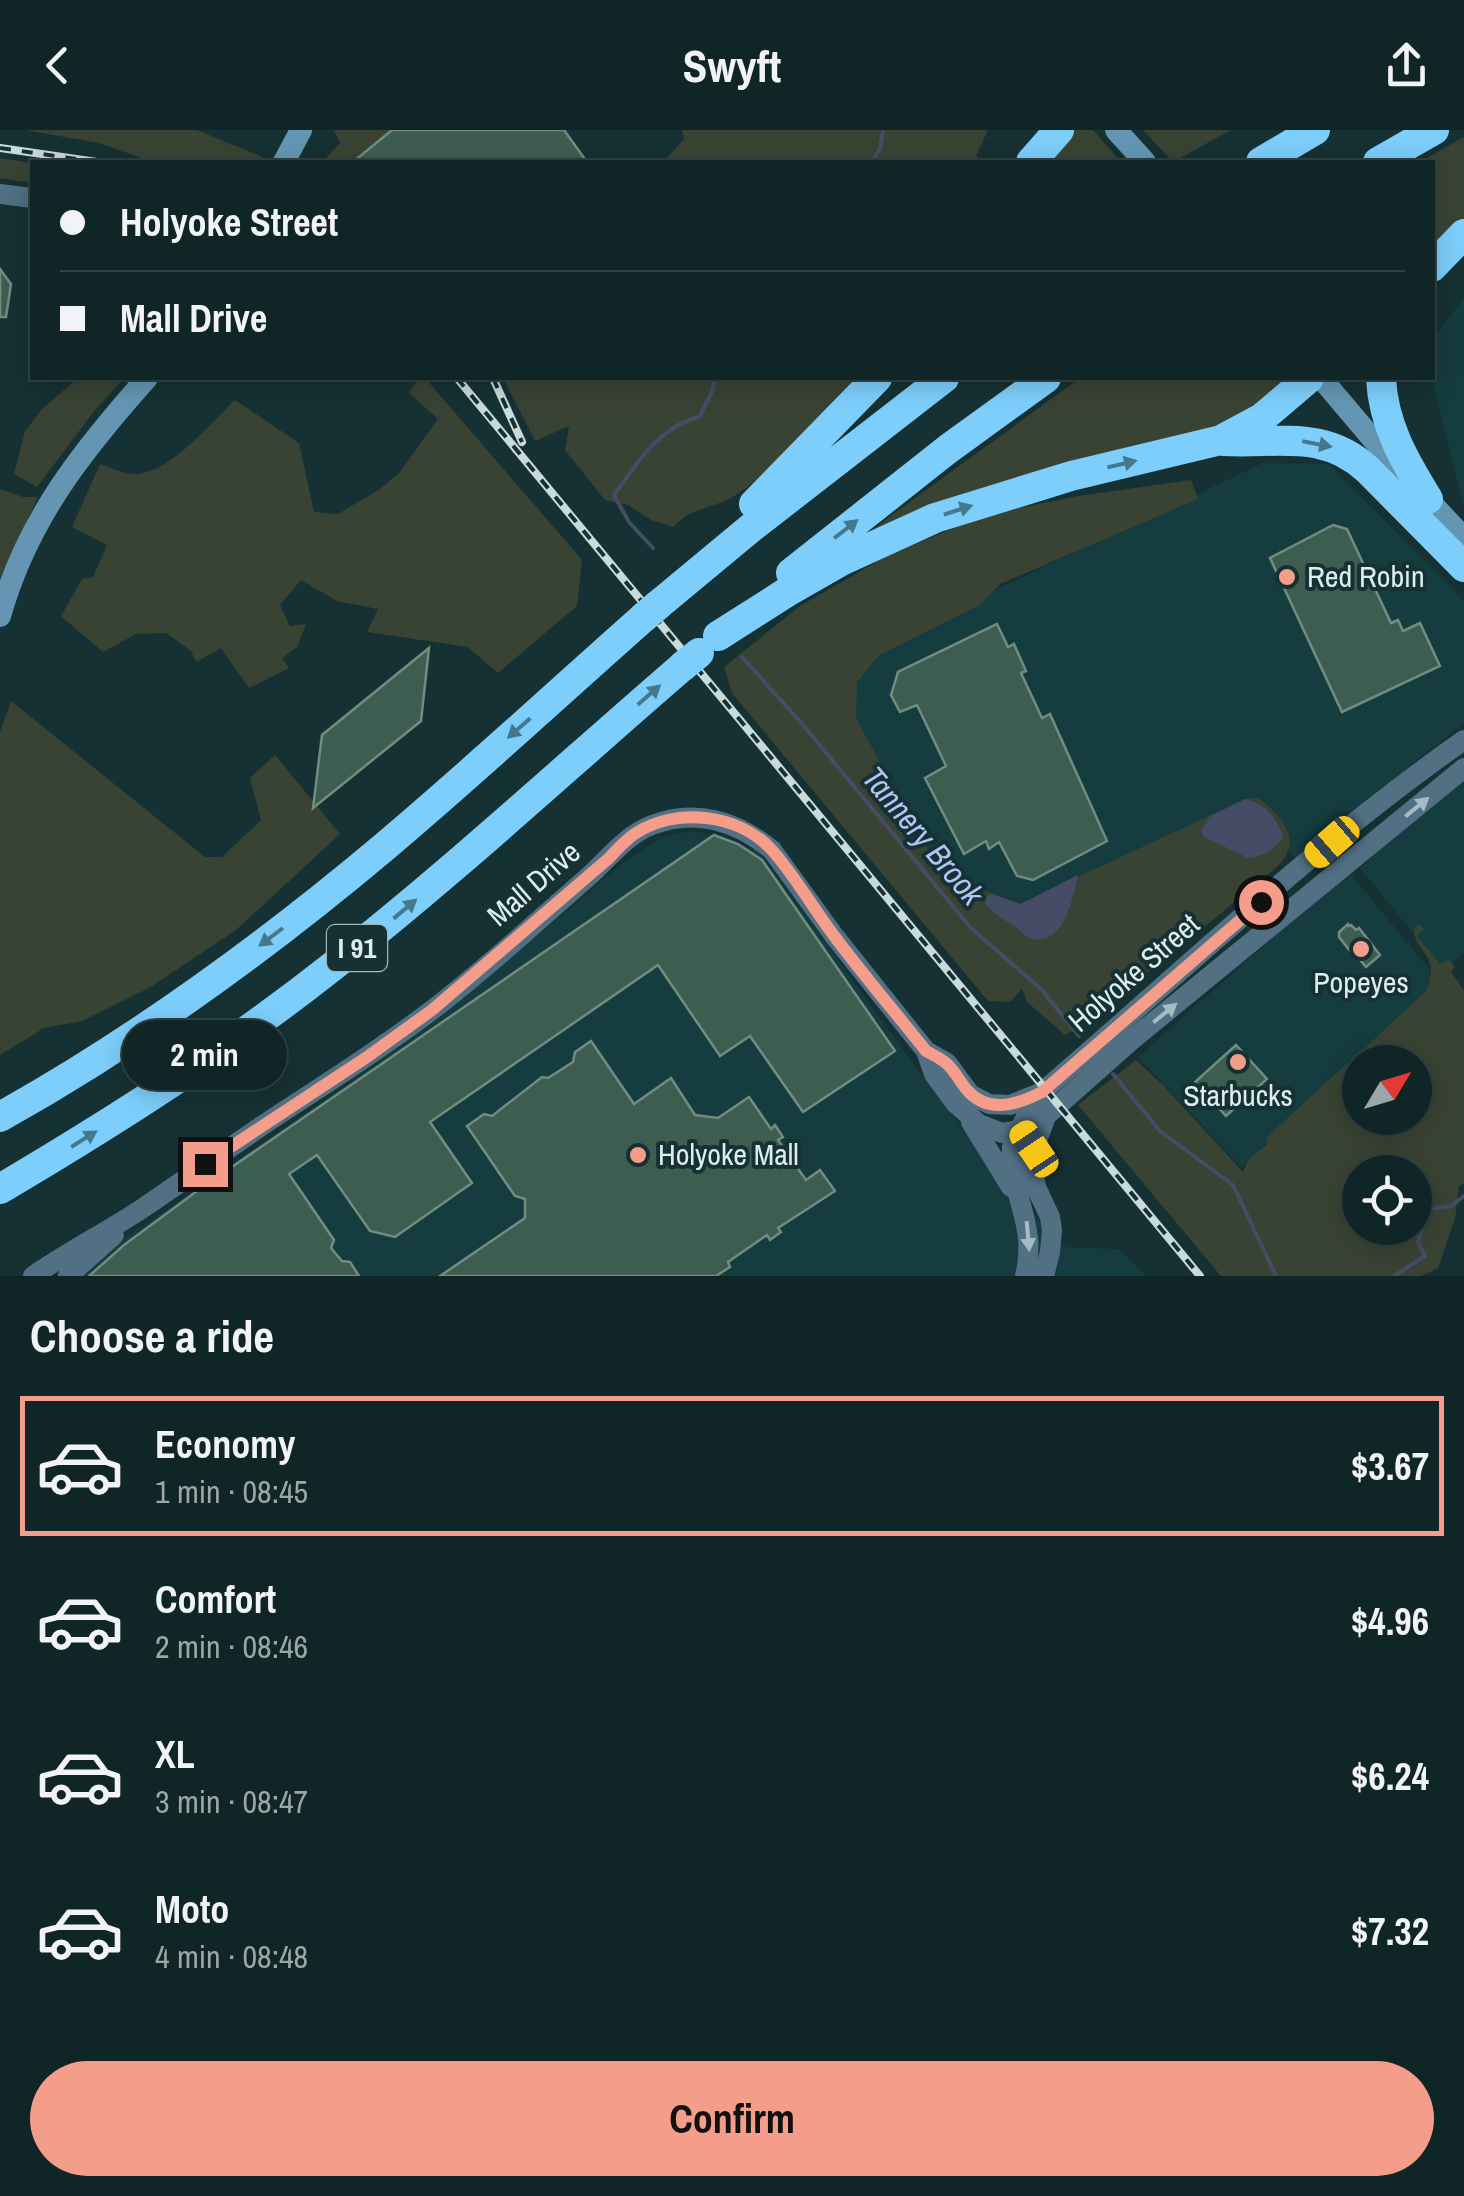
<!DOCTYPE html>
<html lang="en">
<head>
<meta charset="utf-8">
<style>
	body { margin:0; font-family:"Archivo Narrow",sans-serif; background:#192d2e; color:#f1f3f6; height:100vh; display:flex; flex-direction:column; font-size:38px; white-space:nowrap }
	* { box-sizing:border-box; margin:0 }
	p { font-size:32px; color:#9ca5a7 }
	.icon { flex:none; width:55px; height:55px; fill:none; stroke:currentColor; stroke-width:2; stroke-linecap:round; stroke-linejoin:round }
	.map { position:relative; height:1146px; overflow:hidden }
	.drawer { display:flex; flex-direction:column; background:#102526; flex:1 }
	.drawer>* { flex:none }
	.top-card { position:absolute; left:30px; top:30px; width:1405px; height:220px; border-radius:0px; box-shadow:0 5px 25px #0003,0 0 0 2px #304243; display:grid; align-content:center; height:220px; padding:0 30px; background:#102526 }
	.needle { width:65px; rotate:52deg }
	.fabs { position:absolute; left:1342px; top:915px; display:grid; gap:20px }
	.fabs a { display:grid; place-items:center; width:90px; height:90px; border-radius:50%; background:#102526; box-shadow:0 5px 25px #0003,0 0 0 2px #304243; font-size:50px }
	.end { position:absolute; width:45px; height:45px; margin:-22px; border:12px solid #f49d8b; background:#111; box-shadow:0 0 0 5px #111 }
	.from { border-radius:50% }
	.bubble { position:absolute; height:70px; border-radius:35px; background:#102526; box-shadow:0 5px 25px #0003,0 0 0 2px #304243; font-size:32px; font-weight:800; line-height:70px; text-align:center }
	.car { position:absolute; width:30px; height:60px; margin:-30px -15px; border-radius:12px; box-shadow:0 0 8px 2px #0007; background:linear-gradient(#f5c518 24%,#345 0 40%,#f5c518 0 76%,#345 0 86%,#f5c518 0) }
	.top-card b { display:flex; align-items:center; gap:35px; height:95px; font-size:38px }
	.top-card b+b { border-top:2px solid #304243 }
	.top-card i { width:25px; height:25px; background:#f1f3f6 }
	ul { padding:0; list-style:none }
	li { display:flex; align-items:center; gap:30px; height:140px; margin:0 20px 15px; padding:0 10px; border:5px solid transparent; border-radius:0px }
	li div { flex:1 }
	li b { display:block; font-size:38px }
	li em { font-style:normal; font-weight:800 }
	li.selected { border-color:#f49d8b }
	li>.icon { width:90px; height:90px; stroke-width:1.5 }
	h2 { padding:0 30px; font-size:45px; line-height:120px }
	.action { display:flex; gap:20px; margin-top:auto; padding:20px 30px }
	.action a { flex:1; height:115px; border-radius:60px; background:#f49d8b; color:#111; font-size:40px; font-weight:800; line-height:115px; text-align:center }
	header { display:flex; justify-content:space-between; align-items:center; height:130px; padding:0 30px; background:#102526; font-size:45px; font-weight:800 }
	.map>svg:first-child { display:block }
	.built { fill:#153c3f }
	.green { fill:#394333; fill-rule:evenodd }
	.water { fill:#444d65 }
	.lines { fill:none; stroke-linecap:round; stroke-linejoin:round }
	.stream { stroke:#444d65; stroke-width:4 }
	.building { fill:#3e5d51; stroke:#728c81; stroke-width:2.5 }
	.tertiary { stroke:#517083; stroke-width:20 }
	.secondary { stroke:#6496b3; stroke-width:22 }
	.motorway { stroke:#7dcefb; stroke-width:30 }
	.rail-casing { stroke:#c9dadb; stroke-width:8 }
	.rail { stroke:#163133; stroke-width:4; stroke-dasharray:11; stroke-linecap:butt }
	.motorway-bridge { stroke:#7dcefb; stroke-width:30 }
	.oneway { fill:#44788d }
	.oneway2 { fill:#a6bcc4 }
	.route { stroke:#f49d8b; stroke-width:12 }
	.poi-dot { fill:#f49d8b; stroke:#163133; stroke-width:4 }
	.labels { text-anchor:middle; stroke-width:8; stroke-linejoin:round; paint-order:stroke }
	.shield { fill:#163133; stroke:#a2b5b7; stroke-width:2.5 }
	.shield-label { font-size:28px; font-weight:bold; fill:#deeeef }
	.poi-label { font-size:30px; fill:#deeeef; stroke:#163133; text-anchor:start }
	.street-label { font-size:30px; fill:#deeeef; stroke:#163133 }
	.water-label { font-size:32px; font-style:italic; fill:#b1c4f5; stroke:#163133 }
</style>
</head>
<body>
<header><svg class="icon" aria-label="back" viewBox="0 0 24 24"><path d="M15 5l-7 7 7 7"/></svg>Swyft<svg class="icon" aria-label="share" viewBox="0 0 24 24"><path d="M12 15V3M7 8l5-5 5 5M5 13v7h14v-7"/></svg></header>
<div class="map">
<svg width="1464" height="1146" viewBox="0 0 1464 1146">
	<rect width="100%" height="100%" fill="#163133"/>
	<path class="built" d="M1464 169V378L1432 248 1433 207Z
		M1263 333 1329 334 1464 471V593L1295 728 1256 679 1021 790 932 743 828 539Z
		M1464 651V823L1443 840 1360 738 1421 681Z
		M692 701 714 705 759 721 913 933 991 1035 1064 1117 1120 1119 1146 1146H71L400 917 545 799 620 735 661 707Z
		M1348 741 1440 852 1241 1037 1138 927Z"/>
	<path class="green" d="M25 0H197L263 27 259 32H153L99 13Z
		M334 0H392L353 32H322L340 13Z
		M682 0H988L976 26 984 32H663L684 9Z
		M1075 0H1093L1121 32H1041L1059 12Z
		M1143 0H1231L1173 32Z
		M1464 7V93L1433 126 1432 32H1420Z
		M0 28 32 33V53L0 48Z
		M78 248H124L95 280 37 357 14 344 25 301 43 278Z
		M419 248H425L582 430 577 476 498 543 468 517 367 502 378 479 337 471 301 450 280 475 290 496 306 494 297 517 282 528 289 538 249 558 221 518 196 532 191 521 166 503 136 504 103 522 61 486 82 449 93 447 107 415 72 397 100 334C110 337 121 343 131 344 167 347 210 294 235 270L299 313 314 382 338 384 380 359 399 343 438 289 409 263Z
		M503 248H857C822 284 776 340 734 366 714 379 689 377 674 397L651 390 628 375 605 370 565 320 569 296 535 311Z
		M1080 248H1294L1271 268 1224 294 866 407 885 390Z
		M1191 350 1198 369 1000 454 980 475 878 526 857 552 856 588 933 730 955 749 1020 774 1245 669 1259 668C1282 687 1304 709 1278 736L1157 836 1123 860 1097 887 1065 905 1027 872 1022 859 1010 872 988 871 732 563 724 537 800 476 892 423 989 384 1078 366Z
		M0 359 23 367H38L0 450Z
		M11 571 205 727H222L261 690 250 648 275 625 340 704 236 800 149 858 82 891 44 898 0 925V602Z
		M1419 794 1424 799 1417 806 1440 834 1449 829 1455 837 1451 841 1464 861V1053L1459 1056 1455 1088 1438 1138 1421 1146H1221L1078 975 1136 930 1164 956 1243 1042 1248 1030 1267 1014V1007L1345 935 1360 952V988H1415V932H1360L1355 927 1426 861C1442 824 1414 824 1414 798ZM1415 1042V1098H1360V1042Z"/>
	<path class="water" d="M1245 669C1266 674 1275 686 1283 705 1279 718 1261 727 1248 728L1204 707 1201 702 1209 687Z
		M1078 745C1074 767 1062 820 1030 808 1025 806 1021 801 1017 798 1005 790 994 784 985 773L987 766 991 764 1021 774Z"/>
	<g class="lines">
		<path class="stream" d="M871 32 880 19 883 0
			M653 418 629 392 614 365C638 332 659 297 699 287L712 262 715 248
			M742 527 804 596 971 798 1041 859 1079 906
			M1113 944 1160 1001 1233 1055 1276 1146
			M1394 1146 1425 1126 1418 1112 1428 1079 1451 1076 1464 1066"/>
	</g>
	<path class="building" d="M392 0H564L587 32H353Z
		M0 139 11 154 6 187H0Z
		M1333 395 1347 399 1391 493 1398 490 1403 501 1420 493 1440 536 1342 582 1270 428Z
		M997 494 1008 517 1014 514 1026 541 1021 543 1042 588 1050 584 1107 711 1033 750 1017 746 999 712 989 719 986 711 964 724 925 648 946 636 917 575 900 582 891 565 898 542Z
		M429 518 421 591 313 678 322 605Z
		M714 705 738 714 762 730 895 921 803 982 750 906 720 926 658 835 430 992 472 1053 395 1107 370 1101 317 1025 289 1044 334 1110 331 1118 342 1131 350 1132 359 1146H89L124 1115 197 1061Z
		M1348 794 1349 796 1351 795 1356 800 1359 798 1380 825 1366 837 1355 824 1354 826 1339 807V802Z
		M591 911 634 974 671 948 695 985 718 988 749 967 771 999 775 995 783 1007 778 1010 806 1050 820 1040 835 1061 778 1098 781 1102 770 1110 767 1105 728 1132 730 1137 716 1146H440L525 1088V1069L515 1066 467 996 484 984 492 986 542 947 548 948 573 932 575 922Z
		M1236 915 1267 949 1226 986 1195 952Z"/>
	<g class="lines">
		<path class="tertiary" d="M0 64 32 68
			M926 921 947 933 970 964 989 974 1010 975 1040 963
			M971 992 1011 1057
			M33 1146C69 1121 107 1102 143 1078 189 1047 234 1014 281 983 332 950 383 917 432 880 486 839 536 792 588 747 608 729 626 705 652 695 695 678 737 691 772 720L835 807 926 921 934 944 956 974 979 994 1002 1003 1043 995
			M68 1146 114 1105
			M1025 1146C1038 1094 1010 1067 1012 1017L1029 980 1042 962C1181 843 1314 715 1464 610
			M1044 1146 1050 1122 1052 1100 1050 1087 1036 1057 1032 1034 1034 1019 1046 986 1133 909 1464 638"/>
		<path class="secondary" d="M1116 0 1145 32
			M284 32 301 0
			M1321 248 1387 326 1464 408
			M0 486C27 390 82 321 147 248"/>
		<path class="motorway" d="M1031 32 1059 0
			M1261 32 1315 0
			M1378 32 1434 0
			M1432 137 1464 104
			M1381 248C1383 294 1404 330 1428 369
			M1224 311C1278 314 1324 299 1368 340L1464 437
			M754 374 877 248
			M791 443 948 319 1046 248
			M658 475 752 397 944 248
			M718 506 787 462 843 430 935 388 1071 346 1221 310 1262 288 1309 248
			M0 987C136 911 264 818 383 718 472 643 557 564 644 487
			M0 1059C115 991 228 919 333 836 454 741 567 636 683 536"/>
		<g class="rail-casing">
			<path id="rail" d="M0 18 97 32
				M457 248 1200 1146
				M493 248 522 312"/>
		</g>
		<use href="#rail" class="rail"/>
		<path class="motorway-bridge" d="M644 487 658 475
			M683 536 699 523"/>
	</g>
	<defs><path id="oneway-solid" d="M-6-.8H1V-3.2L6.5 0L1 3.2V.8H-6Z" transform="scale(2.5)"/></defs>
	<g class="oneway">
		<use href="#oneway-solid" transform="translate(1317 314) rotate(11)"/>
		<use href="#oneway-solid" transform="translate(1122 334) rotate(-13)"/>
		<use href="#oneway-solid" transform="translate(958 380) rotate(-18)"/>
		<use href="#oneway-solid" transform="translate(846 399) rotate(-38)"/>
		<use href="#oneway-solid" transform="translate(649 565) rotate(-41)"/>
		<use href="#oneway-solid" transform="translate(519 598) rotate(139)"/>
		<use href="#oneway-solid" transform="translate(405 779) rotate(-40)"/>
		<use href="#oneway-solid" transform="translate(271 807) rotate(143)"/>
		<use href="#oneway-solid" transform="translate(84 1009) rotate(-32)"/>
	</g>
	<g class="oneway2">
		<use href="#oneway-solid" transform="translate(1417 677) rotate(-39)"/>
		<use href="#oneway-solid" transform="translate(1165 883) rotate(-39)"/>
		<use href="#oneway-solid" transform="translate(1028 1106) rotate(85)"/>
	</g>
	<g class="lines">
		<path class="route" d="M205 1034 367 927 432 880 608 729C617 720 625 710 636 703 677 677 738 684 771 719 794 744 814 780 835 807 864 846 896 883 926 921 933 925 942 929 947 934 955 941 960 952 967 960 988 984 1017 975 1042 962L1261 772"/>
	</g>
	<g class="poi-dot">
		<circle cx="1287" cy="447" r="10"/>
		<circle cx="1361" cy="819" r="10"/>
		<circle cx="1238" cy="932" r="10"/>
		<circle cx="638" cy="1025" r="10"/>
	</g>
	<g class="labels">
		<rect class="shield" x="327" y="795" width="60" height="46" rx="8"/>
		<g class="shield-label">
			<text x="357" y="828">I 91</text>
		</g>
		<g class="poi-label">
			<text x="1307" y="457">Red Robin</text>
			<text x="1361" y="863" text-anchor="middle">Popeyes</text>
			<text x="1238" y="976" text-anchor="middle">Starbucks</text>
			<text x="658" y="1035">Holyoke Mall</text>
		</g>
		<g class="street-label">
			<text transform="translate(534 754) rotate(-41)" y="10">Mall Drive</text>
			<text transform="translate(1134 843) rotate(-41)" y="10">Holyoke Street</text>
		</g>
		<g class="water-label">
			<text transform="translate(923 706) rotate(50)" y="11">Tannery Brook</text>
		</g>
	</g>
</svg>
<div class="fabs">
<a><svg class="needle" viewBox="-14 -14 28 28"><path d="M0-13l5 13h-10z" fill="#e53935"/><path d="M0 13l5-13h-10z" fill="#9ca5a7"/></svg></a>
<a><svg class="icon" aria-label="locate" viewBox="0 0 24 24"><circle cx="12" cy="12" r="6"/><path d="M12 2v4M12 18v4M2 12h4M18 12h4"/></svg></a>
</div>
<i class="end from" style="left:1261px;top:772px"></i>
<i class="end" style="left:205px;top:1034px"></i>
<div class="bubble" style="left:122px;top:890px;width:165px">2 min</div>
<i class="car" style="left:1332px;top:712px;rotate:229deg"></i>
<i class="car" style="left:1034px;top:1019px;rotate:326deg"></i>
<div class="top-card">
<b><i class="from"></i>Holyoke Street</b>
<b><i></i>Mall Drive</b>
</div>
</div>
<section class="drawer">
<h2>Choose a ride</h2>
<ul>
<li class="selected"><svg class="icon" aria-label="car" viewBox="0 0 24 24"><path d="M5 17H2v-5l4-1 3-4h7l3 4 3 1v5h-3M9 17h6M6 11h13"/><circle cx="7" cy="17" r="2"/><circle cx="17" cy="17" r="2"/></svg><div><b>Economy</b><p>1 min · 08:45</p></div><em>$3.67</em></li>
<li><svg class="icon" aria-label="car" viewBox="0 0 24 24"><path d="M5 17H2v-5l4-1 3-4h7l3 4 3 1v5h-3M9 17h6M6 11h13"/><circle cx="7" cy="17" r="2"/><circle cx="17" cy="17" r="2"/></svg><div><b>Comfort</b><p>2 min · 08:46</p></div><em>$4.96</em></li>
<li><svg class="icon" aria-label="car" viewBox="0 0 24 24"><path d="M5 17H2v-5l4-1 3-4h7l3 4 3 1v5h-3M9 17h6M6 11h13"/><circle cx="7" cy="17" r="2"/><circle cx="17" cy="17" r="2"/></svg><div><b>XL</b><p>3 min · 08:47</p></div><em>$6.24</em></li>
<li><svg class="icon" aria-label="car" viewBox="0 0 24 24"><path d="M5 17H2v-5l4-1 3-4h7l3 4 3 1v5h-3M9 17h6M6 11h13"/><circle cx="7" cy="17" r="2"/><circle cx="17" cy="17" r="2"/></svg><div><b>Moto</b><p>4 min · 08:48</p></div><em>$7.32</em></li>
</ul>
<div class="action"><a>Confirm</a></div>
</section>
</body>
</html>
